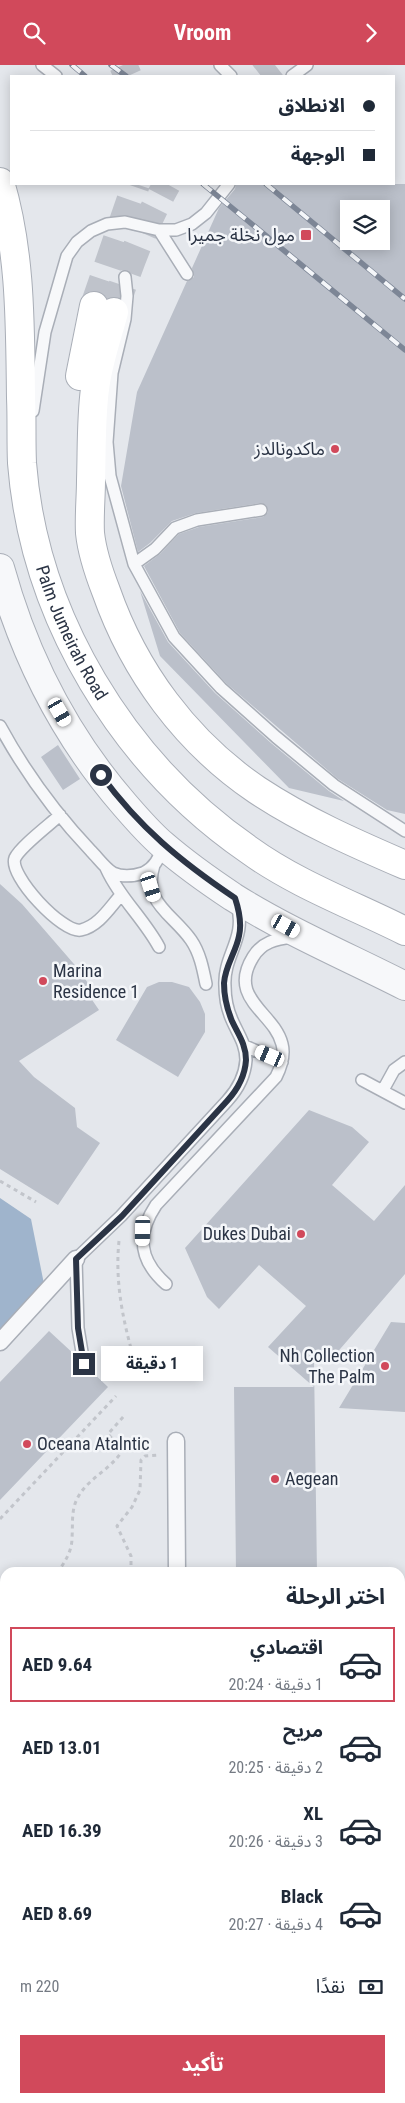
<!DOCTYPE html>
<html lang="ar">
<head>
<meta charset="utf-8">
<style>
	body { margin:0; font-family:"Roboto Condensed","Noto Sans Arabic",sans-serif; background:#f6f6f7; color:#1f2937; direction:rtl; height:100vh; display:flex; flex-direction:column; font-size:19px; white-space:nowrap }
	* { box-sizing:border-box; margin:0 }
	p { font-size:16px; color:#747a83 }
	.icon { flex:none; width:28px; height:28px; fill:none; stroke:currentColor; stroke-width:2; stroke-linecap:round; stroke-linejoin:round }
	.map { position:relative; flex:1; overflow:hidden; direction:ltr }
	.drawer { position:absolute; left:0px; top:1502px; width:405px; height:536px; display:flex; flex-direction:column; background:#fff; border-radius:15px 15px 0 0; box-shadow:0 2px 12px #0003; direction:rtl }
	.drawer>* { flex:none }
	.guide { position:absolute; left:10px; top:10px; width:385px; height:110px; border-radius:0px; box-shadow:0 2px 12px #0003; direction:rtl; display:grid; align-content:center; height:110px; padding:0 20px; background:#fff }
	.tools { position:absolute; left:340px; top:135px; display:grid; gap:10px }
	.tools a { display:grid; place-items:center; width:50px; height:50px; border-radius:0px; background:#fff; box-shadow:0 2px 12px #0003; font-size:25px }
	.end { position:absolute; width:22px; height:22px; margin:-11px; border:6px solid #2b3445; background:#fff; box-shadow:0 0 0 2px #fff }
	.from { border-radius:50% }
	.bubble { position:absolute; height:35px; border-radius:0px; background:#fff; box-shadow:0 2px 12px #0003; font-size:16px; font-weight:700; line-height:35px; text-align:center; direction:rtl }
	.car { position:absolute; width:15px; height:30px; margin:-15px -8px; border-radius:6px; box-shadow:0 0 4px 1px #0007; background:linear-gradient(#fff 24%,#345 0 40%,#fff 0 76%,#345 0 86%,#fff 0) }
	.guide b { display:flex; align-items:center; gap:18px; height:48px; font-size:19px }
	.guide b+b { border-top:1px solid #e0e1e3 }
	.guide i { width:12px; height:12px; background:#1f2937 }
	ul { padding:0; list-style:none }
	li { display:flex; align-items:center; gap:15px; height:75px; margin:0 10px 8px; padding:0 10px; border:2px solid transparent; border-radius:0px }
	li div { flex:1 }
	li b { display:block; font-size:19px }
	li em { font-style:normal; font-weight:700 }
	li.selected { border-color:#d1495b }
	li>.icon { width:45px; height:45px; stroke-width:1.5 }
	h2 { padding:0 20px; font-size:22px; line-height:60px }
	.pay { display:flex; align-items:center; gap:12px; height:55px; padding:0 20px; font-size:19px }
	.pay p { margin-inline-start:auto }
	.primary-button { display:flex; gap:10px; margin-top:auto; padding:10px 20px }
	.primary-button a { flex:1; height:58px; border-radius:0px; background:#d1495b; color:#fff; font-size:20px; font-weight:700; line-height:58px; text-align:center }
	header { display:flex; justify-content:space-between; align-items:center; height:65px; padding:0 20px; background:#d1495b; color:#fff; font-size:22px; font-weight:700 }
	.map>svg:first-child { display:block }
	.water { fill:#9fb4cc }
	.building { fill:#bbc0ca; fill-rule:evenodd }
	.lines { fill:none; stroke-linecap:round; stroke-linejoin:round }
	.secondary-tunnel { stroke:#bfc3cb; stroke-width:28; stroke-dasharray:28 14; stroke-linecap:butt }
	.service-casing { stroke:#a9aeb7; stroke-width:14 }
	.pedestrian-casing { stroke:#a9aeb7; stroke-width:19 }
	.tertiary-casing { stroke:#a9aeb7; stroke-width:30 }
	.secondary-casing { stroke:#a9aeb7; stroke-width:30 }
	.path { stroke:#c2c5cb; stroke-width:3; stroke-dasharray:4 4; stroke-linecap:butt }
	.service { stroke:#f7f8fa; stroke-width:11 }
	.pedestrian { stroke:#f7f8fa; stroke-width:16 }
	.tertiary { stroke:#f7f8fa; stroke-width:28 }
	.secondary { stroke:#fff; stroke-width:28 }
	.rail-casing { stroke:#7d8696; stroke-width:5.5 }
	.rail { stroke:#f4f6f9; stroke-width:4; stroke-dasharray:11; stroke-linecap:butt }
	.route { stroke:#2b3445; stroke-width:6 }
	.poi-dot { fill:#d1495b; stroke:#f4f6f9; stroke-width:2 }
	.labels { text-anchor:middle; stroke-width:5; stroke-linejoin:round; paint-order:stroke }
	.poi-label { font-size:18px; fill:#2b3445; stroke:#f4f6f9; text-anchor:end }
	.street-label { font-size:18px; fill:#2b3445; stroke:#f4f6f9 }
</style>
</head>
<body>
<header><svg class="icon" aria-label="forward" viewBox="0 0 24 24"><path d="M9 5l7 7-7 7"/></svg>Vroom<svg class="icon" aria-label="search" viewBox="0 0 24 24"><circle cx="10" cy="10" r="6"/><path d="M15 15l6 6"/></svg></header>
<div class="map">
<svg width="405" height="2038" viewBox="0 0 405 2038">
	<rect width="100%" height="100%" fill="#e4e7ec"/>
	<path class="water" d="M0 1133 31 1154 47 1234 0 1283Z
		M0 1852 5 1861V1916H0Z"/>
	<path class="building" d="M236 119H405V749L387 745 338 714 226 618 180 568 144 501 160 489 179 469 199 462 263 452 268 447 266 440 260 438 196 448 172 456 150 478 138 487 121 421 137 327 187 216 194 212 192 203 219 143 235 124ZM349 144H381V176H349Z
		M140 526 168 577 215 628 271 678 329 726 344 736 289 723 160 591Z
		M58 680 80 714 63 725 41 692Z
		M0 819 22 839 80 906 91 923 86 926 99 945 19 996 34 1012 75 1043 77 1062 100 1078 58 1140 0 1104Z
		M159 917H172L189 922 200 937 205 949V967L178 1012 116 975 147 922Z
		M309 1045 352 1062 369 1077 332 1120 374 1156 405 1120V1209L328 1298 314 1297 317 1508H236L234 1322H314L268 1282 306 1241 259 1200 219 1244 207 1232 185 1183Z
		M391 1257 405 1258V1347L339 1343Z
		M49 1266 75 1290 79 1304 85 1306 89 1304 108 1322 0 1435V1317Z"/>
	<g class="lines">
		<path class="secondary-tunnel" d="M123 0 128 11
			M261 11 275 0
			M94 241 136 119
			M114 247C128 202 144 160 167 119"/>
		<g class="service-casing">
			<path id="service" d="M42 0 56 11
				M220 0 231 11
				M292 11 307 0
				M159 165 187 209
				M125 212 127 231 125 254 112 308 107 377 110 411 134 499 174 572 221 623 276 672 334 720 405 766
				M33 346 45 267 67 191 77 177 91 166 107 159 125 157 159 165H176L192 159 206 148 229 119
				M134 499 155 484 175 463 197 455 261 445
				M0 661C25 707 56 749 91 786 98 793 105 803 113 808 122 812 134 811 143 808 154 803 160 793 162 781
				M60 750C49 760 20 782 15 793 8 810 63 869 81 865 99 861 110 842 121 830
				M154 800C142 838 172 848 191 875 200 888 203 904 206 919
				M106 803C119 832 144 854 159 882
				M245 981 282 997
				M362 1015 405 1038
				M383 1025 394 1005 405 997
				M166 1219C139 1195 136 1170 156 1140L276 1012C281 1002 285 990 282 979 274 947 227 934 253 892 262 877 276 874 292 872
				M84 1299 78 1263 76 1194 121 1151 227 1036C238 1024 245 1011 246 995 246 979 238 969 232 955 227 944 225 933 225 921 223 890 247 874 237 839"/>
		</g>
		<g class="pedestrian-casing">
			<path id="pedestrian" d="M0 1277 76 1194
				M176 1376 177 1508"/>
		</g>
		<g class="tertiary-casing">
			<path id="tertiary" d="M0 503C24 590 65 671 124 739 136 753 149 768 163 780 185 799 209 816 233 832 287 866 348 892 405 921"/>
		</g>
		<g class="secondary-casing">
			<g id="secondary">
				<path id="s1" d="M0 117C21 188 20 260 21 333 22 354 21 376 22 398 34 552 123 698 249 785 296 819 353 840 405 866"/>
				<path d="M114 247C107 273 98 298 95 324 91 354 92 385 91 415 91 432 89 451 90 468 92 487 99 508 106 526 134 606 186 677 257 725 304 756 354 778 405 800"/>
				<path d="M80 311 94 241"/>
			</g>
		</g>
		<path class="path" d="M0 1116 36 1137
			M119 1176C115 1214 122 1251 132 1287
			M0 1454 116 1331
			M57 1508C65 1497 72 1486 72 1473 73 1459 71 1446 77 1434 86 1415 108 1406 120 1389L119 1381 108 1369 124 1351
			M131 1508V1491L117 1461 132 1442 140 1425 141 1395 145 1391 158 1390
			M0 1625 5 1621
			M400 1754 405 1755
			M0 1798 5 1812"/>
		<use href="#service" class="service"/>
		<use href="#pedestrian" class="pedestrian"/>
		<use href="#tertiary" class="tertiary"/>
		<use href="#secondary" class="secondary"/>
		<g class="rail-casing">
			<path id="rail" d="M72 0 85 11
				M111 0 126 11
				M203 119 405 285
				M266 119 405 234"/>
		</g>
		<use href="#rail" class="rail"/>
	</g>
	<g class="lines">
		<path class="route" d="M84 1299 78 1263 76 1194 122 1151 227 1036C238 1024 245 1011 246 995 246 979 238 969 232 956 227 944 224 931 224 918 225 901 236 887 239 871 242 858 239 845 235 833 180 796 140 763 101 710"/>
	</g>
	<g class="poi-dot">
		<rect x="300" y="164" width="12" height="12" rx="2.5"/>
		<circle cx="335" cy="384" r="5"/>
		<circle cx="43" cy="916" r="5"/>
		<circle cx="301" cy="1169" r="5"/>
		<circle cx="385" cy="1301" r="5"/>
		<circle cx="27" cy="1379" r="5"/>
		<circle cx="275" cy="1414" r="5"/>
	</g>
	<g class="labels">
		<g class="poi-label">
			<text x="295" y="176">مول نخلة جميرا</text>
			<text x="325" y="390">ماكدونالدز</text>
			<text x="53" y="912" text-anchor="start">Marina<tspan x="53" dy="21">Residence 1</tspan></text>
			<text x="291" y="1175">Dukes Dubai</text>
			<text x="375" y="1297">Nh Collection<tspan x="375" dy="21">The Palm</tspan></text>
			<text x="37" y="1385" text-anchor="start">Oceana Atalntic</text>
			<text x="285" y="1420" text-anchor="start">Aegean</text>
		</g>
		<g class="street-label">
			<text dy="6" stroke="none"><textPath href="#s1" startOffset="461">Palm Jumeirah Road</textPath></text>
		</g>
	</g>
</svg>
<div class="tools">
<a><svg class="icon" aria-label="layers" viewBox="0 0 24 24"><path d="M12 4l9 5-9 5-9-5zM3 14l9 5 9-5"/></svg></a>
</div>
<i class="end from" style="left:101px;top:710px"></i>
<i class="end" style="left:84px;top:1299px"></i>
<div class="bubble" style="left:101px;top:1281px;width:102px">1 دقيقة</div>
<i class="car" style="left:60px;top:647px;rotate:150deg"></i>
<i class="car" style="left:151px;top:822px;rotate:162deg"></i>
<i class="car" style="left:286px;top:861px;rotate:119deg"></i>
<i class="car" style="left:270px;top:991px;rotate:293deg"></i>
<i class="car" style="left:143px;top:1166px;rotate:181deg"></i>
<div class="guide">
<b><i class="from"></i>الانطلاق</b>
<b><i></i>الوجهة</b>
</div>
<section class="drawer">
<h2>اختر الرحلة</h2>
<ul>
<li class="selected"><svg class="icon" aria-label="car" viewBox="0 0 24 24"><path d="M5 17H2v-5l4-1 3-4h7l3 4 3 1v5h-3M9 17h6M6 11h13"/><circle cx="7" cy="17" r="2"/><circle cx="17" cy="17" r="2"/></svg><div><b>اقتصادي</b><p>1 دقيقة · 20:24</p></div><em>AED 9.64</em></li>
<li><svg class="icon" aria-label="car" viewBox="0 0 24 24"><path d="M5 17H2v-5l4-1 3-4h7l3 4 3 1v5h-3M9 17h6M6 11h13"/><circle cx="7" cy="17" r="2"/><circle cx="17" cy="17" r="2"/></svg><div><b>مريح</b><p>2 دقيقة · 20:25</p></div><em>AED 13.01</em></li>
<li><svg class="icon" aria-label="car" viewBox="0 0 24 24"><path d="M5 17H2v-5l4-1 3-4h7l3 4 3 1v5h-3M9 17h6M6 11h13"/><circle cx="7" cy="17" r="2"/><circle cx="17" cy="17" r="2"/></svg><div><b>XL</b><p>3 دقيقة · 20:26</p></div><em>AED 16.39</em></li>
<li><svg class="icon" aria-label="car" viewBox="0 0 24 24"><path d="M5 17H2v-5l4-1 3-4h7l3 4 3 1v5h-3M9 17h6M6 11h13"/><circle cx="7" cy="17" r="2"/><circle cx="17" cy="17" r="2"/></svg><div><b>Black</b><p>4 دقيقة · 20:27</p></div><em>AED 8.69</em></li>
</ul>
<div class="pay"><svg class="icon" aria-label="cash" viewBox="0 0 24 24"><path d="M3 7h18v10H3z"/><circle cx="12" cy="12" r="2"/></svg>نقدًا<p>220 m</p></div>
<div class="primary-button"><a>تأكيد</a></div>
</section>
</div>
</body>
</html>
